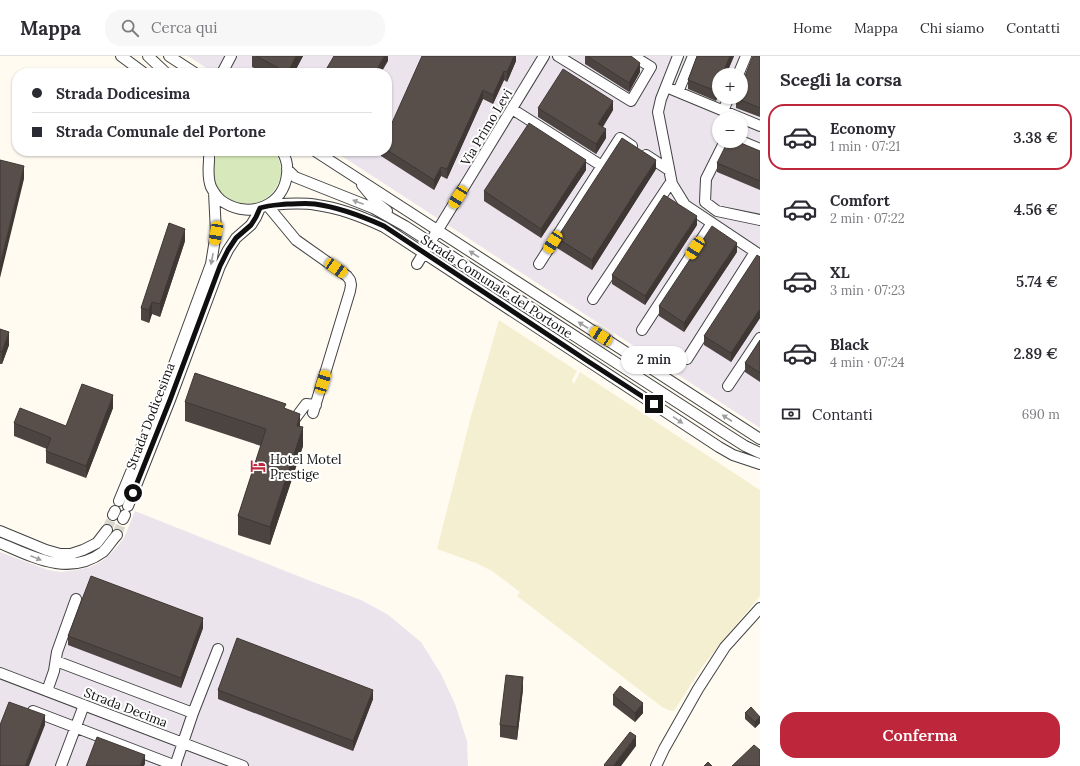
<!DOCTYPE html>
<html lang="it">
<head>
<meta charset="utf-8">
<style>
	body { margin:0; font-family:Lora,serif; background:#f7f7f7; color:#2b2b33; height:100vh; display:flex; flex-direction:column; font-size:15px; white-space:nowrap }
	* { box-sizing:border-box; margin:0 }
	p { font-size:13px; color:#7c7c81 }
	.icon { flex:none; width:22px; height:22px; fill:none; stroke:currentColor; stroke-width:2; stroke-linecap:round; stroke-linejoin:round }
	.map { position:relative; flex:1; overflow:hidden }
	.drawer { display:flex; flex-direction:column; background:#fff; width:320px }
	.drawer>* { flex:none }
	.guide { position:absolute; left:12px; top:12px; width:380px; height:88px; border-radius:16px; box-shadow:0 1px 3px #0004; display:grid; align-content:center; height:88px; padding:0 20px; background:#fff }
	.controls { position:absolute; left:712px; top:12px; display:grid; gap:8px }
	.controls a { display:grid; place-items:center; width:36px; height:36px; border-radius:50%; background:#fff; box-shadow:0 1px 3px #0004; font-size:20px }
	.end { position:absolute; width:18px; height:18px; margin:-9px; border:5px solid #0f0f0f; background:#fff; box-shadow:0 0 0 2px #fff }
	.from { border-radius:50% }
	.bubble { position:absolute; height:28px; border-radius:14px; background:#fff; box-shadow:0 1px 3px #0004; font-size:13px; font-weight:600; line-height:28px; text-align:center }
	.car { position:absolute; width:12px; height:24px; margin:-12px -6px; border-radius:5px; box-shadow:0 0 3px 1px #0007; background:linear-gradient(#f5c518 24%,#345 0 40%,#f5c518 0 76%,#345 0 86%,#f5c518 0) }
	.guide b { display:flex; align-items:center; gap:14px; height:38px; font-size:15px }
	.guide b+b { border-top:1px solid #e1e1e2 }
	.guide i { width:10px; height:10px; background:#2b2b33 }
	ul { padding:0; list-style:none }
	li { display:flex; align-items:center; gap:12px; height:66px; margin:0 8px 6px; padding:0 12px; border:2px solid transparent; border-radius:16px }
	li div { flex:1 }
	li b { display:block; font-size:15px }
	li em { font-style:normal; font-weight:600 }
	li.active { border-color:#be273b }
	li>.icon { width:36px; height:36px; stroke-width:1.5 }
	h2 { padding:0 20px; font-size:18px; line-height:48px }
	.pay { display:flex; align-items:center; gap:10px; height:44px; padding:0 20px; font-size:15px }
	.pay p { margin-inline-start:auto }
	.cta { display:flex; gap:8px; margin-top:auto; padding:8px 20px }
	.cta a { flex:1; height:46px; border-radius:16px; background:#be273b; color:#fff; font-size:16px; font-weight:600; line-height:46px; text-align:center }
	header { display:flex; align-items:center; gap:24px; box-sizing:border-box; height:56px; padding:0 20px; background:#fff; border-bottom:1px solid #e1e1e2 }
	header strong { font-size:19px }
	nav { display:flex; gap:22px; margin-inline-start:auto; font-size:14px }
	.search { width:280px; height:36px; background:#f7f7f7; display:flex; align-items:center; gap:10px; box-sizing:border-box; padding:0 14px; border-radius:16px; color:#7c7c81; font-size:15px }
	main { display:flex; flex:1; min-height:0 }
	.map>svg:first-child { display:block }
	.industrial { fill:#ebe4ed; fill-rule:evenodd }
	.farmland { fill:#f5efd1 }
	.green { fill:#d7e9bb }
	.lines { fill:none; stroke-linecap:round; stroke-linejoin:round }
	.minor-tunnel { stroke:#dbd8cf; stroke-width:10; stroke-dasharray:10 5; stroke-linecap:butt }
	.minor-casing { stroke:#424242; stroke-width:12 }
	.minor { stroke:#fff; stroke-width:10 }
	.wall { fill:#4c4440 }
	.shaded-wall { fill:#3e3734 }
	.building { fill:#584f4b; stroke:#3e3734 }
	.oneway { fill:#9f9f9f }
	.route { stroke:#0f0f0f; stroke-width:5 }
	.labels { text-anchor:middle; stroke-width:4; stroke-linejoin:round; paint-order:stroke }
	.street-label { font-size:13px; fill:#0f0f0f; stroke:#fff }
	.poi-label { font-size:13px; fill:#0f0f0f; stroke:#fff; text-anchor:start }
</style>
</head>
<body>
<header>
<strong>Mappa</strong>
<div class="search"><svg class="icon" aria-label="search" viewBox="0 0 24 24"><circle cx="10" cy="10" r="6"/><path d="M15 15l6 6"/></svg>Cerca qui</div>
<nav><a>Home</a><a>Mappa</a><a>Chi siamo</a><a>Contatti</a></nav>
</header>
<main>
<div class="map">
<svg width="760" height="710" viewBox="0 0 760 710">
	<rect width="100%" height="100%" fill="#fffbf1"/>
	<path class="industrial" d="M188 0H760V372L334 95H387V17H214ZM719 19H741V41H719ZM719 63H741V85H719Z
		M135 455 308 524 361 544 387 558 421 586 441 618 455 648 467 685 468 710H0V496L48 514 61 516 77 514 90 511 99 507 106 502 116 492 124 482Z"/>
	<path class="farmland" d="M499 264 577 315 572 324 574 328 580 316 760 434V540L722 586 702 611 674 655 668 654 662 651 517 540 520 536 492 515 476 507 437 493 471 360Z"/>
	<path class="green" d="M219 95H275C281 106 284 118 277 130 257 166 201 142 215 103 216 100 218 98 219 95Z"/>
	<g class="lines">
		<path class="minor-tunnel" d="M107 474 113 459
			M117 479 123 463"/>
		<g class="minor-casing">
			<path id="minor" d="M121 0 144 17
				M148 0 166 17
				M169 0 195 17
				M558 0 631 45 651 11 633 0
				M678 0 661 43 658 56 672 128 685 149 760 199
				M222 17 231 0
				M738 19 746 0
				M666 31 760 70
				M678 36 693 0
				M512 53 602 110
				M723 55 729 41
				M725 85 706 123 705 146 717 155 760 164
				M741 85 760 93
				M209 95C210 108 206 118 211 131 214 137 219 144 225 147 251 163 284 149 287 118 288 111 286 102 282 95
				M315 95 760 383
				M646 99 669 114
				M287 113 295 121 373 152 405 170 723 376 745 390 760 397
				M362 129 377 147 387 155
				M267 149C284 148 300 146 317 149 340 152 363 161 384 171L719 391 733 399 760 408
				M267 149 296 184 347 220 350 224 351 229 350 235 313 357
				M417 208 544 0
				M539 208 620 82 632 90
				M593 243 671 126
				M642 274 712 167
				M687 303 755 196
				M728 330 760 282
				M294 364 306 348 316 349
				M119 445 162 341 211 208 216 177 214 136
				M128 450 170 344 220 210 228 194 236 182 251 169 256 161 260 152
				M113 459 115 455
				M123 463 125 459
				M0 475 46 494 60 498H71L83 494 97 487 107 474
				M0 487C33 501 69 521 103 496 108 491 112 484 117 479
				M56 605 193 657 218 593
				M0 617 243 710
				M47 635 54 615 57 596 76 543
				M33 655 176 710
				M61 710 84 649
				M175 710 193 657
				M656 710 664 693 698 633 725 591 760 552"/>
		</g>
		<use href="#minor" class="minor"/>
	</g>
	<path class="wall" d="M252 0H303L294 17H264L252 11Z
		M516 0V5L507 26 504 24 493 48 483 43 447 123 441 120 434 134 381 100V95H387V78Z
		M585 0H631L640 16 629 36 585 8Z
		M697 0H734L726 19H719V36L716 45 688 33V24Z
		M760 0V61L736 52V42Z
		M538 52 613 54 603 71 606 82 596 98 538 61Z
		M760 95V134L717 116V107Z
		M656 113 592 214 557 192V182Z
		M586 114 541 182 484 145V135Z
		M697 169 645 249 612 228V219Z
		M185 185 160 261 152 258 149 267 141 264V252Z
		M737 196 684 276 659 260V250Z
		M760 201V262L731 306 704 289V280Z
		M0 273 9 289 2 308H0Z
		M760 284V326L745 316V307Z
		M185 346 286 353 300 371 303 390 270 489 238 479V460L261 390 185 365Z
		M113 352 86 422 46 407V395L47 393 14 380V367L66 370Z
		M203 572 181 632 68 589V580Z
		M523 633 517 684 500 681V669Z
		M218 634 373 643 353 695 218 643Z
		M613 639 643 657 635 666 613 649Z
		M745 657 760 667 755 672 745 663Z"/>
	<path class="shaded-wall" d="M296 0H303L294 17H288Z
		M384 0H388V5L381 17H375Z
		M514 0H516V5L507 26V16Z
		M730 0H734L726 19H722Z
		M640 7V16L629 36V27Z
		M504 15V24L493 48V39Z
		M719 27V36L716 45V35Z
		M483 34V43L447 123V113Z
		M613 45V54L598 78V68Z
		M606 73V82L596 98V88Z
		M586 104V114L541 182V173Z
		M656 104V113L592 214V204Z
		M24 110V123L0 222V209Z
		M441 111V120L434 134V124Z
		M697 160V169L645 249V240Z
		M185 173V185L160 261V248Z
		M737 187V196L684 276V267Z
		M152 246V258L149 267V254Z
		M760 253V262L731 306V297Z
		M9 276V289L2 308V296Z
		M113 339V352L86 422V410Z
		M300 358V376L297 370Z
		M303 371V390L270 489V471Z
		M203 562V572L181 632V622Z
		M523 621V633L517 684V671Z
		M373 634V643L353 695V685Z
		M643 647V657L635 666V657Z
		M45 659V669L29 710H25Z
		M760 661V667L755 672V666Z
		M636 680V690L621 710H613Z
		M145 699V708L144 710H140Z"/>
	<path class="building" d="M256 0H296L288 17Z
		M334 0H384L375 17H324Z
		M422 0H514L507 16 504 15 493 39 483 34 447 113 441 111 434 124 387 94V78Z
		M587 0H631L640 7 629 27Z
		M697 0H730L722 19H719V27L716 35 688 24Z
		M753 0H760V52L736 42 737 41H741V30Z
		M563 13 613 45 598 68 606 73 596 88 538 52Z
		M529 67 586 104 541 173 484 135Z
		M622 82 656 104 592 204 557 182Z
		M728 85H736L760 95V125L717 107Z
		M0 104 24 110 0 209Z
		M664 139 697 160 645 240 612 219Z
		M169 167 185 173 160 248 152 246 149 254 141 252Z
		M712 170 737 187 684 267 659 250Z
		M757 199 760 201V253L731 297 704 280Z
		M0 273 9 276 2 296 0 295Z
		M760 284V317L745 307Z
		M195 317 286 348 284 352 300 358 297 370 303 371 270 471 238 460 266 373 185 346Z
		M82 328 113 339 86 410 46 395 51 382 14 367 20 352 66 370Z
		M91 520 203 562 181 622 68 580Z
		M237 582 373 634 353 685 218 634Z
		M506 619 523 621 517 671 500 669Z
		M620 630 643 647 635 657 613 639Z
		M9 646 45 659 25 710H0V669Z
		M751 651 760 661 755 666 745 657Z
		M630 676 636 680 613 710H605L604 709Z
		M97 681 145 699 140 710H86Z
		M754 689 760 694V710H732Z
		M708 706 712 710H704Z"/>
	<defs><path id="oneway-solid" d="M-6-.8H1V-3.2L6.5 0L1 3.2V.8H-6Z"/></defs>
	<g class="oneway">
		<use href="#oneway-solid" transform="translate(358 146) rotate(-159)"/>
		<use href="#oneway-solid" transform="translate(474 198) rotate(-147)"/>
		<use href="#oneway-solid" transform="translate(212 203) rotate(101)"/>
		<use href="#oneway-solid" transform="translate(583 269) rotate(-147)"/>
		<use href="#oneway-solid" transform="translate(727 362) rotate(-147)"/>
		<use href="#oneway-solid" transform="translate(678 364) rotate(34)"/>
		<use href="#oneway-solid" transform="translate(36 502) rotate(22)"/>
	</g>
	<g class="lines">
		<path class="route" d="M133 437 170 344 220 210 228 194 236 182 251 169 256 161 260 152C269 149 278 149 287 148 297 148 306 147 315 148 337 151 364 161 384 170L586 304 654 348"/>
	</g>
	<defs>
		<g id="hotel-bare" transform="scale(1.2)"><path d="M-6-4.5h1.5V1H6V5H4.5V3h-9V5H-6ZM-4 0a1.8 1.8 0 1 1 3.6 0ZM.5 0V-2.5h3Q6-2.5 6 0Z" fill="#be273b" stroke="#fff" stroke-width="2.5" paint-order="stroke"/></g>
	</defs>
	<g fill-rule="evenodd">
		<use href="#hotel-bare" x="258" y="410"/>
	</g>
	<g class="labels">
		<g class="street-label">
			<text transform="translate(486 71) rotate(-59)" y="5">Via Primo Levi</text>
			<text transform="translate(497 230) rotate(33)" y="5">Strada Comunale del Portone</text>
			<text transform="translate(150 360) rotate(-69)" y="5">Strada Dodicesima</text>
			<text transform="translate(126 651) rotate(21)" y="5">Strada Decima</text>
		</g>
		<g class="poi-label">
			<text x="270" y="408">Hotel Motel<tspan x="270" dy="15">Prestige</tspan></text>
		</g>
	</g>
</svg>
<div class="controls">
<a>+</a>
<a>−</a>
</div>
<i class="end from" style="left:133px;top:437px"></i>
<i class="end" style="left:654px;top:348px"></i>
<div class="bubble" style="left:621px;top:290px;width:66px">2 min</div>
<i class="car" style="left:458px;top:141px;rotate:212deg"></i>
<i class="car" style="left:216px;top:177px;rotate:189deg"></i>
<i class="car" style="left:553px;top:186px;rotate:213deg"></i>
<i class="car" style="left:695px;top:192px;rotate:213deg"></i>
<i class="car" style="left:336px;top:212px;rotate:124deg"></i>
<i class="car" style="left:601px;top:280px;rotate:303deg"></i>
<i class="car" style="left:323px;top:326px;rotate:17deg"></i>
<div class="guide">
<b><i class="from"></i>Strada Dodicesima</b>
<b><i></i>Strada Comunale del Portone</b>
</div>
</div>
<section class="drawer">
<h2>Scegli la corsa</h2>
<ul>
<li class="active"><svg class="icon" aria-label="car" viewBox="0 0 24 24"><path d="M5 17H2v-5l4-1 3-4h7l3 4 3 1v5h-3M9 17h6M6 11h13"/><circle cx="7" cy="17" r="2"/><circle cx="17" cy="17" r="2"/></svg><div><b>Economy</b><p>1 min · 07:21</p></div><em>3.38 €</em></li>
<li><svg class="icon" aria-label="car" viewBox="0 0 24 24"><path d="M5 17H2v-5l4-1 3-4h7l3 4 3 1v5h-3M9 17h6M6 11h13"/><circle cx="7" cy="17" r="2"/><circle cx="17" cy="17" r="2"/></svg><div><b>Comfort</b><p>2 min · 07:22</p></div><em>4.56 €</em></li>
<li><svg class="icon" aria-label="car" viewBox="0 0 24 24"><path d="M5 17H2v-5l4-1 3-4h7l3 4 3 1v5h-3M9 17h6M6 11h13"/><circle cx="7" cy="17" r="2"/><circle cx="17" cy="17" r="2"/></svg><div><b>XL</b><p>3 min · 07:23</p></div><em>5.74 €</em></li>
<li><svg class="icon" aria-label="car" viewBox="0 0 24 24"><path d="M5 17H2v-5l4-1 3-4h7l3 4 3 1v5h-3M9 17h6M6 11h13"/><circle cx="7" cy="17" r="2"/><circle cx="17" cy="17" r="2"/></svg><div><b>Black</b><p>4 min · 07:24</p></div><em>2.89 €</em></li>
</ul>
<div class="pay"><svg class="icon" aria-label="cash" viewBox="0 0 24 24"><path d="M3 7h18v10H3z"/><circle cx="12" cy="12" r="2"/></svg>Contanti<p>690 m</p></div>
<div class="cta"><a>Conferma</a></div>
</section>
</main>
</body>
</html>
